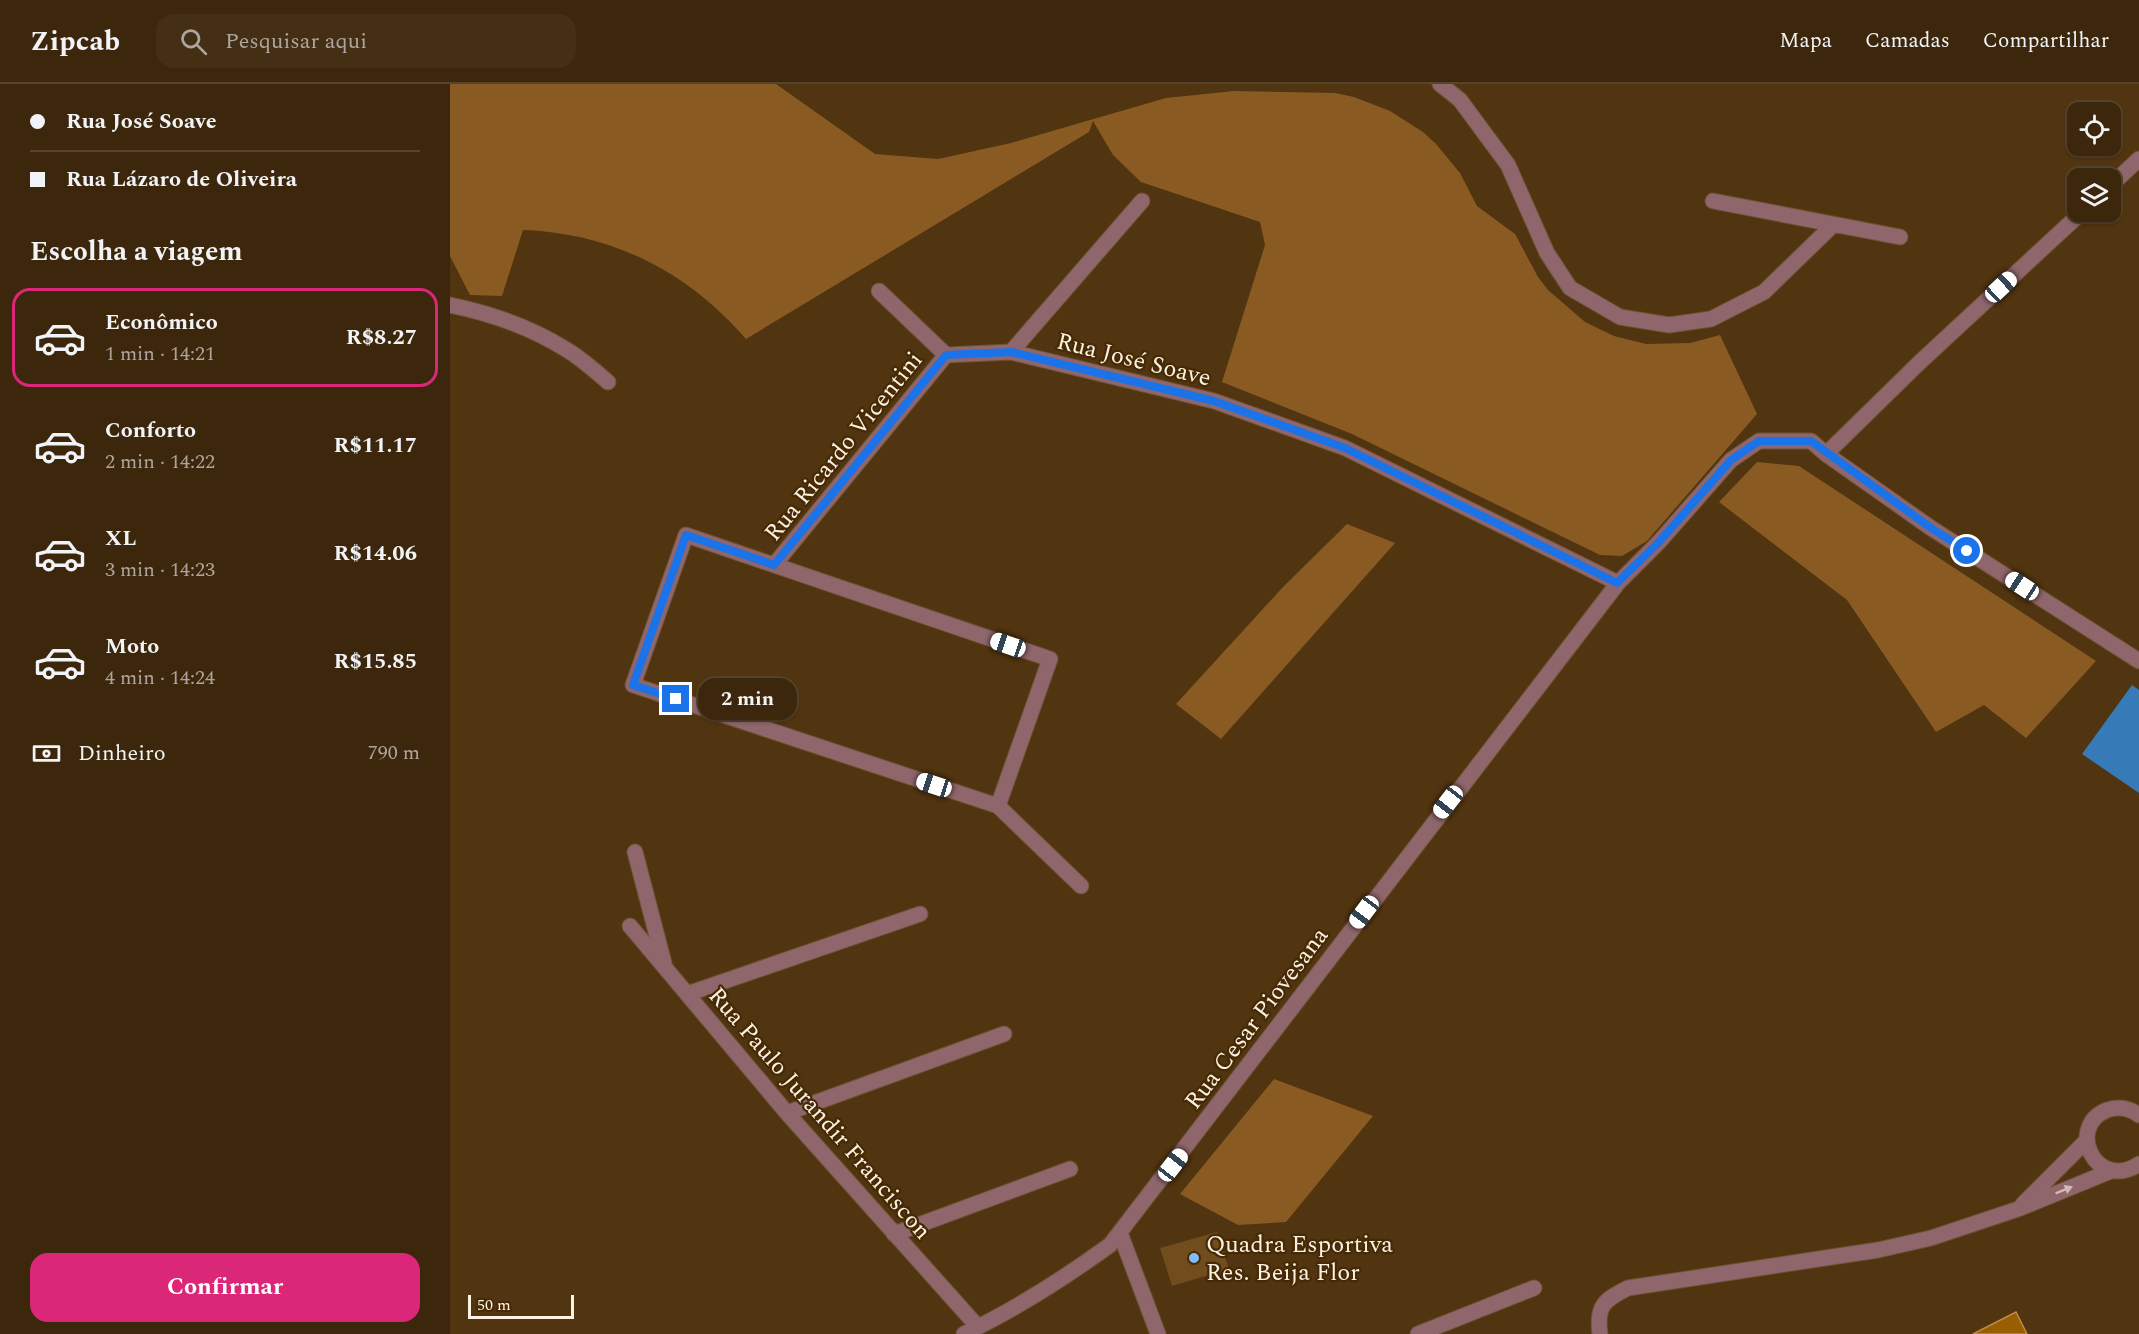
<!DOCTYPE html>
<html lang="pt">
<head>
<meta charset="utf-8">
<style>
	body { margin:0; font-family:Spectral,serif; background:#442f15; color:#f1f3f6; height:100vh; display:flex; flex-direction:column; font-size:22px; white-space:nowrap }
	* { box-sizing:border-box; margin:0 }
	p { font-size:20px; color:#ada59d }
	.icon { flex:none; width:33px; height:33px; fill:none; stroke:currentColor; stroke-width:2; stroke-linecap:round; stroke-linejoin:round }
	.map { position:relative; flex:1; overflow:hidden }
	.sheet { display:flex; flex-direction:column; background:#3d270c; width:450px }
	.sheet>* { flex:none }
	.banner { display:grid; align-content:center; height:132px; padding:0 30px; background:#3d270c }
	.tools { position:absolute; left:1617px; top:18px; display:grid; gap:12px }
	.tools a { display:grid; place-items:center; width:54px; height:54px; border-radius:12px; background:#3d270c; box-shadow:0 2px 4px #0004,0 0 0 2px #56442d; font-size:30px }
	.scale { position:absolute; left:18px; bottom:15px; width:106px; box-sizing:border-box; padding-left:6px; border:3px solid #fdf1e4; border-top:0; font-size:16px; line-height:21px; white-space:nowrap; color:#fdf1e4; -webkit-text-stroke:4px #462a04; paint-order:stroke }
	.end { position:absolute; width:27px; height:27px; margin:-14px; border:8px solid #1a73e8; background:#fff; box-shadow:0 0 0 3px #fff }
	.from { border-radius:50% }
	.bubble { position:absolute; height:42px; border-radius:18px; background:#3d270c; box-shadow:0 2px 4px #0004,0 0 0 2px #56442d; font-size:20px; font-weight:700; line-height:42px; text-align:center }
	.car { position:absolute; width:18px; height:36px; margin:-18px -9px; border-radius:8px; box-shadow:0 0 4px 2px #0007; background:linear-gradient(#fff 24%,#345 0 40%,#fff 0 76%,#345 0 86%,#fff 0) }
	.banner b { display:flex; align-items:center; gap:21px; height:57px; font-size:22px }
	.banner b+b { border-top:2px solid #56442d }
	.banner i { width:15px; height:15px; background:#f1f3f6 }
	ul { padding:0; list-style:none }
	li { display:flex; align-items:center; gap:18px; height:99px; margin:0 12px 9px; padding:0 18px; border:3px solid transparent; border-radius:18px }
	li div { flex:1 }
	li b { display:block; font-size:22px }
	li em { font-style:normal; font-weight:700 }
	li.on { border-color:#db2777 }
	li>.icon { width:54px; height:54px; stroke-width:1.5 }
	h2 { padding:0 30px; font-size:27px; line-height:72px }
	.pay { display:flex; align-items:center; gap:15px; height:66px; padding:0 30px; font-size:22px }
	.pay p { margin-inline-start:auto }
	.button { display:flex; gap:12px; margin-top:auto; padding:12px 30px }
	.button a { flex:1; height:69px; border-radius:18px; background:#db2777; color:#fff; font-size:24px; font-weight:700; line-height:69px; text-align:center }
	header { display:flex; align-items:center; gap:36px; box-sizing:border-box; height:84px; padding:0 30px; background:#3d270c; border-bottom:2px solid #56442d }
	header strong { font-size:28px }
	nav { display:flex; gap:33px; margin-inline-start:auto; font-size:21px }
	.search { width:420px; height:54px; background:#442f15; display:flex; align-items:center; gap:15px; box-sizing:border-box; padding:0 21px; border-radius:18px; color:#ada59d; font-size:22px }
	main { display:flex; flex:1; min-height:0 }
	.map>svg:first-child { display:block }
	.green { fill:#714c1d }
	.forest { fill:#895b22 }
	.water { fill:#367ab7 }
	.building { fill:#985e00; stroke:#c28947; stroke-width:1.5 }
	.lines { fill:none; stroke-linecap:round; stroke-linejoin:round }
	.minor-casing { stroke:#6d5232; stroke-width:17 }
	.minor { stroke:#8e666c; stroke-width:15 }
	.oneway { fill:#d1b9b4 }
	.route { stroke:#1a73e8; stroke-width:8 }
	.poi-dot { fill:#7fbdf9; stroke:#462a04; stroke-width:2 }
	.labels { text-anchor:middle; stroke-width:4.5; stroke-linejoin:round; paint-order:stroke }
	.street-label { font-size:24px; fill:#fdf1e4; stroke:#462a04 }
	.poi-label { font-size:24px; fill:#fdf1e4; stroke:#462a04; text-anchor:start }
</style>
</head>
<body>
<header>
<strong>Zipcab</strong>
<div class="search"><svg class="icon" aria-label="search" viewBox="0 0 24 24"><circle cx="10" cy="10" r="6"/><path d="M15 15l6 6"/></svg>Pesquisar aqui</div>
<nav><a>Mapa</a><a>Camadas</a><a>Compartilhar</a></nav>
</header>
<main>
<section class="sheet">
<div class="banner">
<b><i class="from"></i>Rua José Soave</b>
<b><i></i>Rua Lázaro de Oliveira</b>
</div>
<h2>Escolha a viagem</h2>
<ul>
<li class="on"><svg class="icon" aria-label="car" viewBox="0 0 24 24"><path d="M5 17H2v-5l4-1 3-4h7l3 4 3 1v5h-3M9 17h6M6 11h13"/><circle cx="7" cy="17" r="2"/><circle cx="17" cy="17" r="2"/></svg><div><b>Econômico</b><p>1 min · 14:21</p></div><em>R$8.27</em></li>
<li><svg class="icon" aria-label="car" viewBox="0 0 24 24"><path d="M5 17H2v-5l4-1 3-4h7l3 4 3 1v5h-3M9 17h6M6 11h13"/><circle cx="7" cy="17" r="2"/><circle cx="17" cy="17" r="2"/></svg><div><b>Conforto</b><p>2 min · 14:22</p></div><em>R$11.17</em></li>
<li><svg class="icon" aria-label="car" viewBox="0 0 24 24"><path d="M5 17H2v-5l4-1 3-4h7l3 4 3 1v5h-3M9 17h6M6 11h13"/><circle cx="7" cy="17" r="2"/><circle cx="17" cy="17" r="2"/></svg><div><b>XL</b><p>3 min · 14:23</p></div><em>R$14.06</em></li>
<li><svg class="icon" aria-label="car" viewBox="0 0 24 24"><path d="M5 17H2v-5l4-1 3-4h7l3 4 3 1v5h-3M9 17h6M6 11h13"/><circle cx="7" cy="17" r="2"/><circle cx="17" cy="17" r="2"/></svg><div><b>Moto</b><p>4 min · 14:24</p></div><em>R$15.85</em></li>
</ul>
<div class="pay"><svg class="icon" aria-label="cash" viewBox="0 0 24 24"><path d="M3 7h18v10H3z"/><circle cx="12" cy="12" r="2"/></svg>Dinheiro<p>790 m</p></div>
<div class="button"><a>Confirmar</a></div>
</section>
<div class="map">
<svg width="1689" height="1250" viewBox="0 0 1689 1250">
	<rect width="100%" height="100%" fill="#513410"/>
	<path class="green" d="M767 1148 779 1185 722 1202 710 1164Z"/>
	<path class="forest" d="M0 0H326L425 70 488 75 561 59 716 14 784 7 885 9 904 13 940 27 973 48 986 60 1010 89 1027 122 1065 150 1088 193 1098 206 1135 238 1164 252 1196 260 1240 259 1270 251 1307 330 1197 457 1172 472 1150 471 902 350 772 298 815 161 810 138 691 98 663 71 643 37 639 48 296 255C238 188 162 149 73 146L52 212 20 211 0 172Z
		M1307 378 1349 382 1646 577 1576 654 1534 621 1486 648 1397 516 1269 418Z
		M897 440 945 459 771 655 726 620 833 503Z
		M824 995 923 1032 836 1138 788 1141 730 1110Z"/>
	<path class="water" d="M1682 601 1689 606V709L1632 670Z"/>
	<path class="building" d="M1566 1228 1577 1250H1523Z"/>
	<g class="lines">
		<g class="minor-casing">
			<path id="minor" d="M990 0 1010 16 1058 81 1097 169 1120 204 1170 233 1219 241 1261 235 1314 208 1383 141
				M1660 102 1689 75
				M1263 117 1450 153
				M429 207 496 271 561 268 764 317 895 364 1168 499
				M0 221C40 229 82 244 117 266 132 275 145 287 158 298
				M561 268 692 117
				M1376 370 1481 444 1689 577
				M324 481 496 271
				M548 722 600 575 236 451 183 601 548 722 631 802
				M185 768 214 879
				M180 842 337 1029 528 1243
				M237 910 470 830
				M337 1029 554 950
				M1689 1031C1679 1024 1669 1022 1657 1026 1615 1043 1646 1108 1689 1080
				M1573 1120 1637 1056
				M670 1149 708 1250
				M444 1150 620 1085
				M514 1250C566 1225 613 1195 660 1161L1168 499 1209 458 1281 376 1309 357H1361L1376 370 1470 278 1632 128
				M968 1250 1084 1204
				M1150 1250C1146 1222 1154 1216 1178 1204L1428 1166 1481 1154 1568 1125 1661 1087"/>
		</g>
		<use href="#minor" class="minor"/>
	</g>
	<defs><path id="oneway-solid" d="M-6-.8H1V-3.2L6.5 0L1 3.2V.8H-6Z" transform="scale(1.5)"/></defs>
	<use class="oneway" href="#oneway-solid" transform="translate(1614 1106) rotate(-22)"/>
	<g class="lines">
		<path class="route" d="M226 615 183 601 236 451 324 481 496 271 561 268 764 317 895 364 1167 499 1209 458 1281 376 1309 357H1361L1481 444 1517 467"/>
	</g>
	<circle class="poi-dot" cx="744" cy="1174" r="6"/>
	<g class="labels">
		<g class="street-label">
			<text transform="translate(684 275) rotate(14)" y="8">Rua José Soave</text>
			<text transform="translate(393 362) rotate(-51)" y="8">Rua Ricardo Vicentini</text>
			<text transform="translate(806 934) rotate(-53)" y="8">Rua Cesar Piovesana</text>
			<text transform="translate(370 1029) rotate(49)" y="8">Rua Paulo Jurandir Franciscon</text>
		</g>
		<g class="poi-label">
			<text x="756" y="1168">Quadra Esportiva<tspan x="756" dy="28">Res. Beija Flor</tspan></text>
		</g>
	</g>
</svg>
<div class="tools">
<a><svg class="icon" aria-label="locate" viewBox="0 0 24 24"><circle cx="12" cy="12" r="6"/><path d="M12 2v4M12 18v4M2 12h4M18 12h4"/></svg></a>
<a><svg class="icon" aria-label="layers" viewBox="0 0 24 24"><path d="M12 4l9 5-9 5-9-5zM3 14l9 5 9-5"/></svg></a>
</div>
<div class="scale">50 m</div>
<i class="end from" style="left:1517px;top:467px"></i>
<i class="end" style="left:226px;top:615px"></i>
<div class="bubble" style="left:248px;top:594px;width:99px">2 min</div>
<i class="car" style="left:1551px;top:203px;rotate:47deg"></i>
<i class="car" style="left:1572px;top:502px;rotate:303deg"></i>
<i class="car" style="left:558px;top:561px;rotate:289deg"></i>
<i class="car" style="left:484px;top:701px;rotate:288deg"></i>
<i class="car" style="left:998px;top:718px;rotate:218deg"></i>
<i class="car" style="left:914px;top:828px;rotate:217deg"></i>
<i class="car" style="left:723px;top:1081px;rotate:38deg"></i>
</div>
</main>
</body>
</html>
